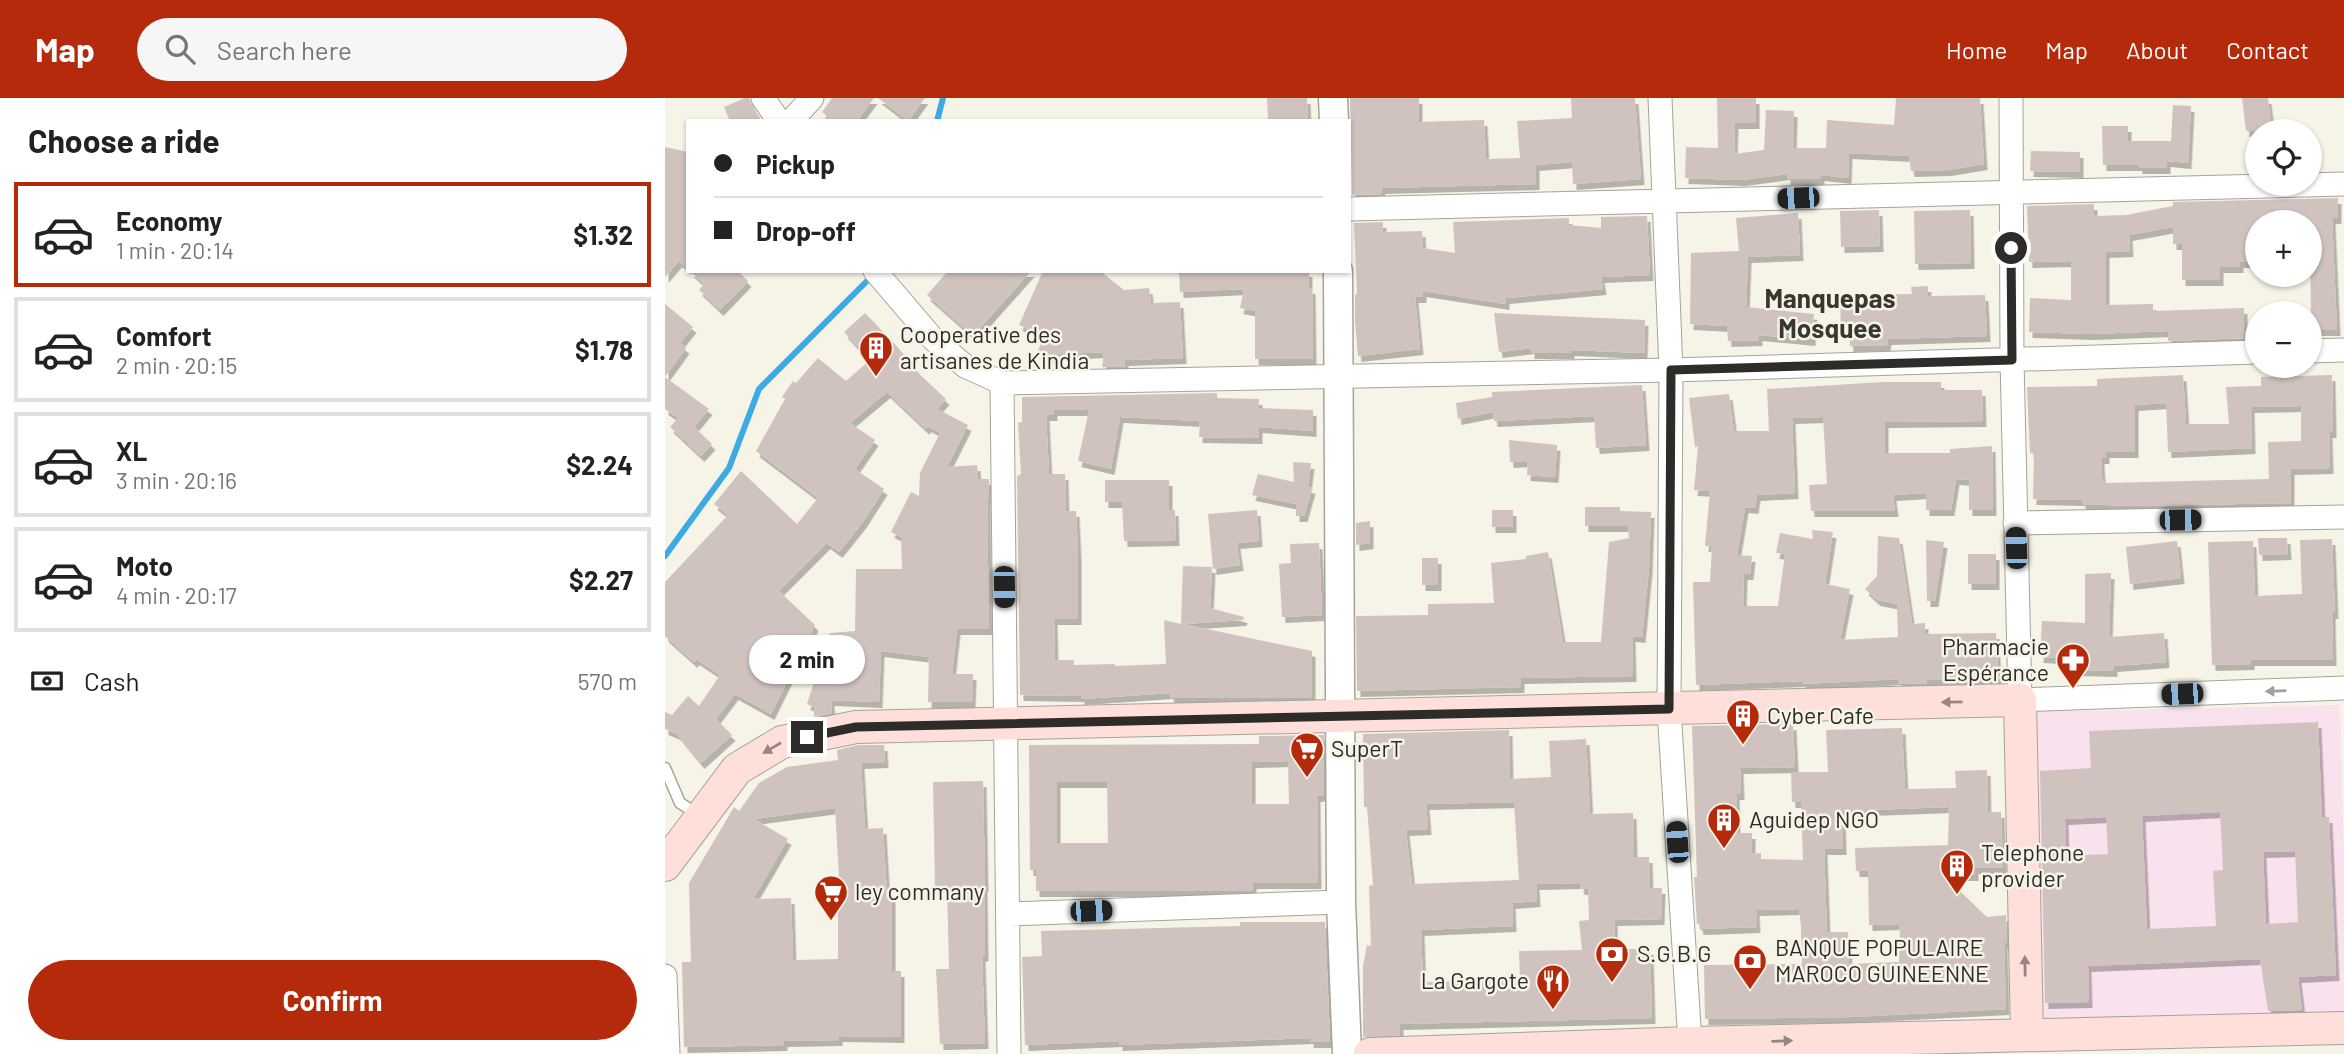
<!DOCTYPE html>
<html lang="en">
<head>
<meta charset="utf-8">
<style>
	body { margin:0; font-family:Barlow,sans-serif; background:#f6f6f6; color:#222; height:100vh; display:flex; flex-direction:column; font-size:26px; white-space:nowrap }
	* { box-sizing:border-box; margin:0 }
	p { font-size:23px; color:#767676 }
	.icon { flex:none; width:38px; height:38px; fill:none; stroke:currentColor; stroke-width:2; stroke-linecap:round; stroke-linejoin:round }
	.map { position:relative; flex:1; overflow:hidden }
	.details { display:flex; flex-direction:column; background:#fff; width:665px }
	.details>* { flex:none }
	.guide { position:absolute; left:21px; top:21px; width:665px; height:154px; border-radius:0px; box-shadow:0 2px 5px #0004; display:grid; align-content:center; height:154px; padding:0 28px; background:#fff }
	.tools { position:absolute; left:1580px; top:21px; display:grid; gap:14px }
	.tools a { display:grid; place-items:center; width:77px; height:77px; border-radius:50%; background:#fff; box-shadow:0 2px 5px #0004; font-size:35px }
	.end { position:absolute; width:32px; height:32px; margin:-16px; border:9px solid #2d2c28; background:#fff; box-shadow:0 0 0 4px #fff }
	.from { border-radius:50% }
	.bubble { position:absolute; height:49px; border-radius:24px; background:#fff; box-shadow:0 2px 5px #0004; font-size:23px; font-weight:700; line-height:49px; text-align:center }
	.car { position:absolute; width:21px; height:42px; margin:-21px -10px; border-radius:9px; box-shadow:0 0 5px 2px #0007; background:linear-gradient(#222 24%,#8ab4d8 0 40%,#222 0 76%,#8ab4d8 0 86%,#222 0) }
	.guide b { display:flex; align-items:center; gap:24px; height:66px; font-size:26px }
	.guide b+b { border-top:2px solid #e0e0e0 }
	.guide i { width:18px; height:18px; background:#222 }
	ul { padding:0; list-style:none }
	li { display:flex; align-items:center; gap:21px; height:105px; margin:0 14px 10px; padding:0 14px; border:4px solid #e0e0e0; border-radius:0px }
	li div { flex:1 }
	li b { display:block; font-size:26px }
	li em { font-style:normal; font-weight:700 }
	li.on { border-color:#b62a0c }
	li>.icon { width:63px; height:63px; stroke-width:1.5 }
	h2 { padding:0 28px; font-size:32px; line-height:84px }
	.pay { display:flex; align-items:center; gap:18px; height:77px; padding:0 28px; font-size:26px }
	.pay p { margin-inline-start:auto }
	.button { display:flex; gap:14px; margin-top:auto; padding:14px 28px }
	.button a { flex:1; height:80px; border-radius:42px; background:#b62a0c; color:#fff; font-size:28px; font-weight:700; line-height:80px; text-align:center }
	header { display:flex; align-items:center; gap:42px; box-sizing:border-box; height:98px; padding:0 35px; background:#b62a0c; color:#fff }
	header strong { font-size:33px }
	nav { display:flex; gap:38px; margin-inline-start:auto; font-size:24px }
	.search { width:490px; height:63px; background:#f6f6f6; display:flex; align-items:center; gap:18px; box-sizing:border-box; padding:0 24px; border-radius:38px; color:#767676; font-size:26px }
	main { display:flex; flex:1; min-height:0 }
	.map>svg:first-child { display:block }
	.education { fill:#f9e1ed }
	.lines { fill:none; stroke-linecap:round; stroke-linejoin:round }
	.stream { stroke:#3caae4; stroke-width:6 }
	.building { fill:#d0c3bf; fill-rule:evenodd; filter:url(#shadow) }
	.service-casing { stroke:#a6a398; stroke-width:13 }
	.minor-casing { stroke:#a6a398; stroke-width:25 }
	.tertiary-casing { stroke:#a6a398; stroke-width:31 }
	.secondary-casing { stroke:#a6a398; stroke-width:34 }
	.service { stroke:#fff; stroke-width:10 }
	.minor { stroke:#fff; stroke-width:23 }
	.tertiary { stroke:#fff; stroke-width:28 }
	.secondary { stroke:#ffdfda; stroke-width:32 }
	.oneway { fill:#a0a09e }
	.oneway2 { fill:#968681 }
	.route { stroke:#2d2c28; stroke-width:9 }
	.labels { text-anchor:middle; stroke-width:5; stroke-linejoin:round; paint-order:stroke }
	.poi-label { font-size:23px; fill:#2d2c28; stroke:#f6f3e7; text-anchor:start }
	.quarter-label { font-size:26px; font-weight:bold; fill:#39372e; stroke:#f6f3e7 }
</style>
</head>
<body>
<header>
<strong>Map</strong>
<div class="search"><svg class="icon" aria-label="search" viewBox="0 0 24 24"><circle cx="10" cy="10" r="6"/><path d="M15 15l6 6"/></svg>Search here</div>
<nav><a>Home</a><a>Map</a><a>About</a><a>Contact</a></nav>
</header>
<main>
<section class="details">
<h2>Choose a ride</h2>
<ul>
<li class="on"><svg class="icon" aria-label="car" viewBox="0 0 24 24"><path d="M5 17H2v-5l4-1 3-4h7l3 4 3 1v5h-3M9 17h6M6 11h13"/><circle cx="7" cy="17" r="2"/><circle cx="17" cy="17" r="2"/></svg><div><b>Economy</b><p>1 min · 20:14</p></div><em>$1.32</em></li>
<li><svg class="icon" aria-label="car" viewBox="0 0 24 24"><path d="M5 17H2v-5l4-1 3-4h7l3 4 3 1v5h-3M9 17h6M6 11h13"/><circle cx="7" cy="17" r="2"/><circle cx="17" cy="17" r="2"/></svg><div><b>Comfort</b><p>2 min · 20:15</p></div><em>$1.78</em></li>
<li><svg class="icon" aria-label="car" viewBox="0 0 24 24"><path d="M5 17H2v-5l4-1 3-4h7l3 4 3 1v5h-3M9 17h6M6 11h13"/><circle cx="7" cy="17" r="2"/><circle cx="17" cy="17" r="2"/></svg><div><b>XL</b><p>3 min · 20:16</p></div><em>$2.24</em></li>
<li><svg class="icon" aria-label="car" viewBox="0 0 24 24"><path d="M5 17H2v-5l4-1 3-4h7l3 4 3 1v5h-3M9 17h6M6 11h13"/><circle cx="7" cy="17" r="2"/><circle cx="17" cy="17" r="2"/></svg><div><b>Moto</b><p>4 min · 20:17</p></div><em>$2.27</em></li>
</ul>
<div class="pay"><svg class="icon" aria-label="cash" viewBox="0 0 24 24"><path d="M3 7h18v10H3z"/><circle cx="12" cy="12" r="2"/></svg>Cash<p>570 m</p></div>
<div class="button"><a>Confirm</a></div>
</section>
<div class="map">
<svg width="1679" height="956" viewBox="0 0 1679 956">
	<defs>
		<filter id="shadow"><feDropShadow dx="3.5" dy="6" stdDeviation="0" flood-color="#0004"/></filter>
	</defs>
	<rect width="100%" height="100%" fill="#f6f3e7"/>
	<path class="education" d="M1675 607 1679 762V915L1372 922 1364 614Z"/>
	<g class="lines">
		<path class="stream" d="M272 23 278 0
			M0 458 64 370 94 291 208 177"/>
	</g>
	<path class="building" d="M80 0H84L87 8 97 23H65L59 9Z
		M167 0H209L192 23H168L157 14Z
		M213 0H260L243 23Z
		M602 0H642L643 23H603Z
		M685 0H754V24L819 22 821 61 855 60 852 23 907 20 906 0H970L976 81 908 86 907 64 871 67V86L717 90 716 96 687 97Z
		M1052 0H1091V25H1070L1069 56 1099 52 1101 12 1129 13 1128 50H1161L1162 22 1229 27 1231 0H1315L1319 66 1283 72 1246 73 1244 58 1184 55 1183 80 1156 77V81H1122V76L1077 82 1020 80 1021 49 1053 50Z
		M1577 0H1603L1607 33H1581Z
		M1508 7 1526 8 1523 65 1502 63V70H1474V67H1438L1437 28H1463V43H1506Z
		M0 49 23 54V171L14 163 0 179Z
		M1366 53 1415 54V74L1365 73Z
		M1673 100V120H1667L1672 232H1646L1645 124H1592V164H1575V169H1555V182H1517V146H1508V129L1464 137 1465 153 1441 154V207L1488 206V213L1579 210V240L1503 243V233L1425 236 1364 234 1365 200 1406 202V163L1364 164 1362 108 1429 106V118L1461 117 1508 108V104Z
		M1214 112 1215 148 1176 149 1175 113Z
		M1305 112 1306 165 1250 166 1249 113Z
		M1133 115 1135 157 1083 159 1081 209 1149 216 1147 242 1094 237V242L1063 243 1062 228 1025 226 1026 155 1074 153 1071 120Z
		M982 118 985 177 936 179 938 191 841 200V206L758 193V199H750L755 251 693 258 690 224V197L692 196 689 125 718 124V134L757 133 758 150 790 155 788 124 904 120V127L936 130V119Z
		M25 173H73L83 183 55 212 34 192 39 186Z
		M283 173H366L308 238 262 197Z
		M378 173H435L459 192 484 190 486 205 515 204 518 260 460 262V269H437L439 254 394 256 392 263 372 255 379 238 354 227Z
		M514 173H644V190H647L648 261H590V213L575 210 579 191 515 194Z
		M1263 188V198L1320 197 1322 238 1223 241 1222 247 1185 248 1184 236H1176L1175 197 1247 196 1246 189Z
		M0 206 28 229 15 245 21 250 0 279 44 311 29 329 47 346 36 358 5 329 13 320 0 311Z
		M200 215 227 243 251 270 249 271 281 301 272 311 303 327 282 369 312 367 313 381H324V399L322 401 324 531H292L287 576H308L307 604H263L264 559 216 553 214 604 166 602 167 615 149 619V609L142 606 165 535 190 533 191 471H237L236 439 226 434 246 394 254 398 255 375 275 335 263 328 261 331 222 294 185 325 210 342 190 371 219 391 198 424 174 454 162 445 114 493 150 527 106 616 70 596 51 621 67 637 36 665 12 636 0 631V614L7 617 23 598 34 608 55 577 31 561 29 564 0 538V484L63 417 49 406 76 373 132 426 153 400 91 353 120 301 117 299 128 283 131 285 153 260 181 283 205 262 179 234Z
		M829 215 980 222 979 255 906 252V255H866V250L834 254Z
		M1518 277 1521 326H1564L1561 289 1596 288V279L1667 277 1668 334H1664L1665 370 1626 371V405L1469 408 1417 406V402L1368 401 1369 355H1365L1362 289 1432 288V281ZM1501 305 1503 354 1587 350 1586 309 1636 308V343L1603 344 1604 381 1441 385V381H1437L1436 360H1441V354H1470V307Z
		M1218 284H1276V292H1317L1318 323 1220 324V355H1285V351L1327 348 1328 412H1304V382L1291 381 1286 412H1261V395L1228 397 1230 413H1146L1144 387 1162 386 1158 319 1127 320 1130 395 1092 397 1090 410 1080 409 1072 457 1087 458 1085 476H1079L1078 508H1113L1120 456 1111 455 1115 435 1148 441 1147 432 1168 434 1160 486 1185 491 1175 542 1233 539 1232 506 1212 502 1200 491 1212 478 1213 438 1234 440 1247 526 1260 525V536L1331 535 1333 580 1262 582V586H1233V581L1137 586V583L1031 587 1028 484H1045L1047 448H1040L1045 393 1029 392 1033 348 1030 349 1024 300 1064 296 1069 333H1104L1102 291Z
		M977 287 981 347 931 350 929 318 829 323 828 314 793 321 791 305 827 299V294Z
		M552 295V300L594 301V310L648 312V333L594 329V340L534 339 535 323 455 319 446 371 413 363 424 312H389V317H381L384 376H400L401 413H411L413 455V521H389L390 562H409V567L450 566V568L501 566 499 522 516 526 518 468 547 469 545 510 579 519 578 522 518 526 647 553V600H506L505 595 416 601V598L355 597 352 378 356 376 353 325 357 324V299Z
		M844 342 892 347 890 379 862 377 863 363 845 364Z
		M628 364 646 365 643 389 647 390 639 418H631V406L587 397 593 376 629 384Z
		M440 382H504V412H510L511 442 459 443 457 404H440Z
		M920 409H955V413L986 414 984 470 977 539 967 538 968 578 856 580V589L692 593 691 518 763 517V506L829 505 826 465 861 461V458L883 454 898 544H936L944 444 964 440 963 428H920Z
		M592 412 594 443 572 445 575 467 548 471 543 416Z
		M827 412H848V429H827Z
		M705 423V445L691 447V425Z
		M1593 440H1622L1623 456 1594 457Z
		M1667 441 1670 515H1667L1668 562H1586V566L1547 567 1543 444 1588 443 1590 498 1637 496 1635 442Z
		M1261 442 1279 444 1270 503H1262Z
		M1512 443 1516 480 1465 486 1461 449Z
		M654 445 657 517 617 519 614 466 626 465 625 446Z
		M1303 456H1331V486H1303Z
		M757 460H773V487H757Z
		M1446 475 1444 539 1499 535 1501 564 1449 568V573L1409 572V561L1375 559 1377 523 1420 525V476Z
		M1653 624 1657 719H1664L1671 877 1633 879 1637 912 1603 913 1595 861 1423 868 1424 904 1380 905 1375 673 1426 670 1424 633ZM1555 714 1558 772 1548 773 1551 828 1482 831 1477 718ZM1441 719 1443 756 1401 758 1400 721ZM1630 753 1633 824 1601 826 1598 754Z
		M1128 626 1130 669 1075 670 1076 696H1071L1072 735H1087V756L1096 755V761L1138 762 1136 704H1127L1126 674H1163L1161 632 1237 630 1240 691 1291 690 1290 673 1322 672 1323 714H1336L1338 770H1310V777H1278L1322 819 1341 817 1342 845H1339L1341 911 1186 919 1040 921 1039 867 1137 866 1136 829 1134 811 1091 812 1092 829 1035 831 1034 826H1032L1029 779H1032L1027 628ZM1284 709 1283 747 1190 750 1191 773H1203L1204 827 1235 826 1234 864 1184 866 1183 834H1162L1159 751H1178L1177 713Z
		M844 632 845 681 886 679 884 643 921 641 925 716 968 715 969 759H984L985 790H997L996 821 949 822 950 851H985L987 920 735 926V937L698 939V868L702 847 706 848 704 788 708 787 702 709H699L698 636ZM849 704 854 782 747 786 741 732 763 731 761 706ZM915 785 916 791H923L924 822 914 823 917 852 854 853 855 882 758 884 756 832 848 828 847 805 872 803 871 786Z
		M659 637V697L652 698 653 785H588V793H371V772H365L364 647 594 646V638ZM623 663 624 706H587V664ZM392 684H442L443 745H392Z
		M193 647H219L220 664 196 665 200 731 218 730 222 797H227V873H236V939L174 938V942L119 943V947L19 949 17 864H26L24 785 69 709 74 713 94 685 122 669 173 662 172 652ZM170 710 175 797H173V861L128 862 126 800 88 801 123 741 89 721Z
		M318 683 320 788H319L320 857 317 858 320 945 275 946 271 871H284L282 789H270L268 684Z
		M575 824H660L665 944H645V940L454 947V943L360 947 357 859 377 858 376 833 575 828Z"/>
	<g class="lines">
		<g class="service-casing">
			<path id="service" d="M0 670 15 705 34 717"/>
		</g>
		<g class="minor-casing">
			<path id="minor" d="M98 0 114 23
				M995 0 1006 272 1004 611 1025 945
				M1346 0 1347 262 1355 602 1679 590
				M126 23 147 0
				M684 111 1679 86
				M210 173 268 241 300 268 337 285 1006 272 1592 254
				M1645 253 1679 252
				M337 285 344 956
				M1350 425 1679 419
				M343 816 676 804
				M0 878 3 956"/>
		</g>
		<g class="tertiary-casing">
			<path id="tertiary" d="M668 0 669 23
				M673 173 676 804 682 956"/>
		</g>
		<g class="secondary-casing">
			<path id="secondary" d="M0 767 72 671 117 644 191 629 1355 602 1362 936
				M705 956 1025 945 1679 930"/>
		</g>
		<use href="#service" class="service"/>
		<use href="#minor" class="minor"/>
		<use href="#tertiary" class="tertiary"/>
		<use href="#secondary" class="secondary"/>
	</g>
	<defs><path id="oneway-solid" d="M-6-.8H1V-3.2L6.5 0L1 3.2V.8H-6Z" transform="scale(1.75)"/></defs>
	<use class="oneway" href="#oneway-solid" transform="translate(1611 593) rotate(178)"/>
	<g class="oneway2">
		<use href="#oneway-solid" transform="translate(1287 604) rotate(179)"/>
		<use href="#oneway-solid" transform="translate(107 650) rotate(150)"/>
		<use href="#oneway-solid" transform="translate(1360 868) rotate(-91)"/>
		<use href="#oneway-solid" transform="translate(1117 943) rotate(-2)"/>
	</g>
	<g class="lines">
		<path class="route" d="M142 639 191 629 1004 611 1006 272 1347 262 1346 150"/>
	</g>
	<defs>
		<g id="building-pin" transform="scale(1.75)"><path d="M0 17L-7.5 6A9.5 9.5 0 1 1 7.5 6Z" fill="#b62a0c" stroke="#f6f3e7"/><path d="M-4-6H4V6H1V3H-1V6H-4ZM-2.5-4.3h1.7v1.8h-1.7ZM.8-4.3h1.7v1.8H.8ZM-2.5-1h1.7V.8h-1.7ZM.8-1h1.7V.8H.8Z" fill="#fff"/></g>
		<g id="pharmacy-pin" transform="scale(1.75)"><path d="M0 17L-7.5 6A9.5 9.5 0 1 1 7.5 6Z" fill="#b62a0c" stroke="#f6f3e7"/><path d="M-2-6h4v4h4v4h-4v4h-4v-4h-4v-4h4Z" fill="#fff"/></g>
		<g id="supermarket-pin" transform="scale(1.75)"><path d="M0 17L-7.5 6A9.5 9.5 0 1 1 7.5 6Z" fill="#b62a0c" stroke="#f6f3e7"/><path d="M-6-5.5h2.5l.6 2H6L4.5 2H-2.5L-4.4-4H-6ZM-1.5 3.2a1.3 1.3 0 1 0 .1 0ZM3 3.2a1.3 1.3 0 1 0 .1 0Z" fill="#fff"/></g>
		<g id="bank-pin" transform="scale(1.75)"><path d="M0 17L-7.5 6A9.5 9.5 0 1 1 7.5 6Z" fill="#b62a0c" stroke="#f6f3e7"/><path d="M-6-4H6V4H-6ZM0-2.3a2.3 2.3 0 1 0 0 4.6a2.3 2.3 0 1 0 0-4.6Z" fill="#fff"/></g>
		<g id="restaurant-pin" transform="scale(1.75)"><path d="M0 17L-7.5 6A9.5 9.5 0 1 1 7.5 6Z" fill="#b62a0c" stroke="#f6f3e7"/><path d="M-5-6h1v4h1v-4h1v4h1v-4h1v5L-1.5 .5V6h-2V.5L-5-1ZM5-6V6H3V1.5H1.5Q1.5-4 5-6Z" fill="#fff"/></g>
	</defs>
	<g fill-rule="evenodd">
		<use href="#building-pin" x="211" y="250"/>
		<use href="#pharmacy-pin" x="1408" y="562"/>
		<use href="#building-pin" x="1078" y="618"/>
		<use href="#supermarket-pin" x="642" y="651"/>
		<use href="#building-pin" x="1059" y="722"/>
		<use href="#building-pin" x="1292" y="768"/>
		<use href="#supermarket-pin" x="166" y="794"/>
		<use href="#bank-pin" x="947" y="856"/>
		<use href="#bank-pin" x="1085" y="863"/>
		<use href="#restaurant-pin" x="888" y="883"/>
	</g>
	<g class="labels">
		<g class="poi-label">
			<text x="235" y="245">Cooperative des<tspan x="235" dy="26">artisanes de Kindia</tspan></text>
			<text x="1384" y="557" text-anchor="end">Pharmacie<tspan x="1384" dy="26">Espérance</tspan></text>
			<text x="1102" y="626">Cyber Cafe</text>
			<text x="666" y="659">SuperT</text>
			<text x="1084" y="730">Aguidep NGO</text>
			<text x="1316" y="763">Telephone<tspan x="1316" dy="26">provider</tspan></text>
			<text x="190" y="802">ley commany</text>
			<text x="1110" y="858">BANQUE POPULAIRE<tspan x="1110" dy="26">MAROCO GUINEENNE</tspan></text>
			<text x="972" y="864">S.G.B.G</text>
			<text x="864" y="891" text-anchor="end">La Gargote</text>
		</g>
		<g class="quarter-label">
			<text x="1165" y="210">Manquepas<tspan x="1165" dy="30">Mosquee</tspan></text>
		</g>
	</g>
</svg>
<div class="tools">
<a><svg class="icon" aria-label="locate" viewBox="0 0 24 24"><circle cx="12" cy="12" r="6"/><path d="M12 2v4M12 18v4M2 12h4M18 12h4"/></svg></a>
<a>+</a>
<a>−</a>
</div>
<i class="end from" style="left:1346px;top:150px"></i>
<i class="end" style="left:142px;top:639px"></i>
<div class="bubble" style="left:84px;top:537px;width:116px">2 min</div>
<i class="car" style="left:1133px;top:100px;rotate:268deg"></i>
<i class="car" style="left:1515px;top:422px;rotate:89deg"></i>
<i class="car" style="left:1351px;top:450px;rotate:358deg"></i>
<i class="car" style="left:339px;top:489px;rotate:179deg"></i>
<i class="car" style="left:1517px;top:596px;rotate:268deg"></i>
<i class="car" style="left:1012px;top:744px;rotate:356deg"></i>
<i class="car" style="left:426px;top:813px;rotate:88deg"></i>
<div class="guide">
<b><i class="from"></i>Pickup</b>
<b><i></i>Drop-off</b>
</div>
</div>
</main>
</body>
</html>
